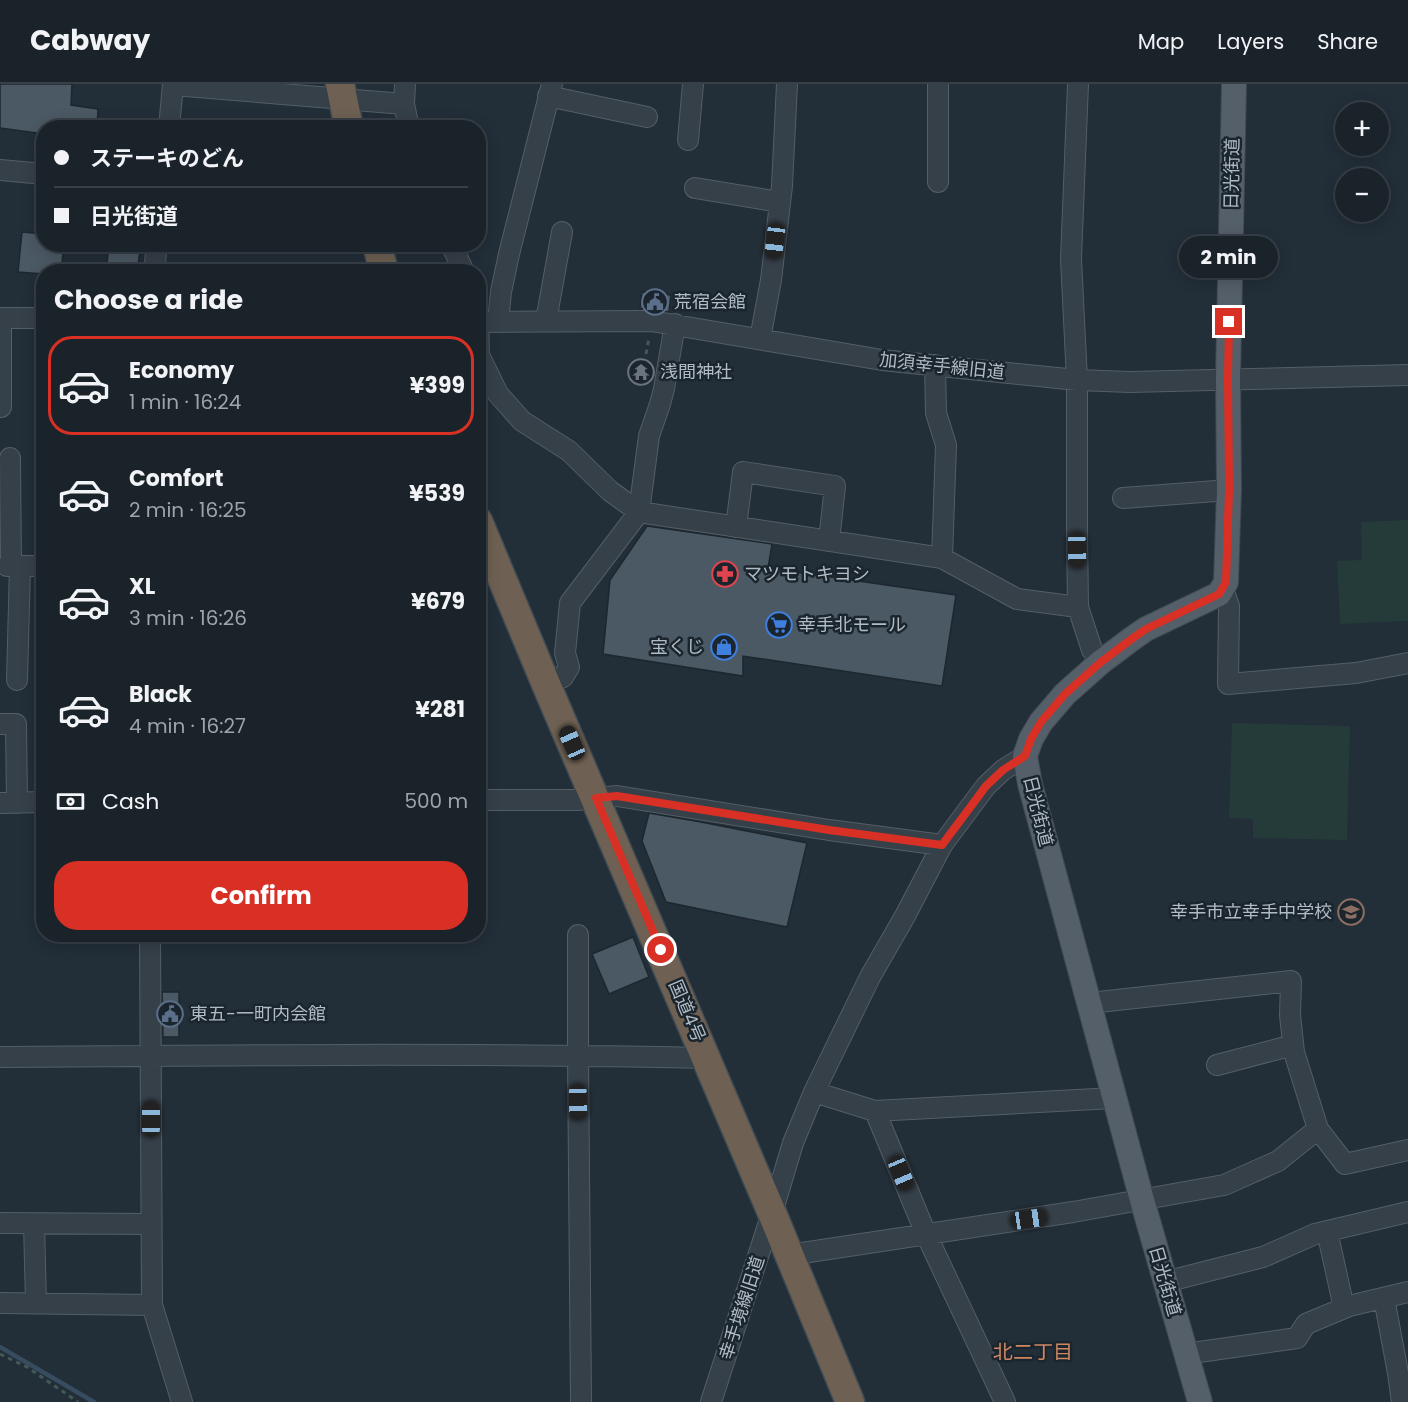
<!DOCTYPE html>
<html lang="en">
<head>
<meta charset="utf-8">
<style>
	body { margin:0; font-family:Poppins,"Noto Sans JP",sans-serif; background:#232a32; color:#f1f3f6; height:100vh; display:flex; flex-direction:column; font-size:22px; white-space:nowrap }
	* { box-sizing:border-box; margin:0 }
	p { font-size:20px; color:#9fa4a8 }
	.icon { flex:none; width:33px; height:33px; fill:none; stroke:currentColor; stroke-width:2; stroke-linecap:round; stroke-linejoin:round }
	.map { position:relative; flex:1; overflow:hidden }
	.panel { position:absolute; left:36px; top:180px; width:450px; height:678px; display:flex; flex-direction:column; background:#1a222a; border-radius:24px; box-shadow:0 3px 15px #0003,0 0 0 2px #383f47 }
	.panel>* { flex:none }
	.hud { position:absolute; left:36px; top:36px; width:450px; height:132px; border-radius:24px; box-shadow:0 3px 15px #0003,0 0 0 2px #383f47; display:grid; align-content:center; height:132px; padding:0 18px; background:#1a222a }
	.fabs { position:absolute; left:1335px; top:18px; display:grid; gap:12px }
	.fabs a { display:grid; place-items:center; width:54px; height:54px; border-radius:50%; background:#1a222a; box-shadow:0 3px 15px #0003,0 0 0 2px #383f47; font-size:30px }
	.end { position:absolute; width:27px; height:27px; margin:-14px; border:8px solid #d93025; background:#fff; box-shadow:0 0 0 3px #fff }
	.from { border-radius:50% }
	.bubble { position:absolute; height:42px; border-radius:21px; background:#1a222a; box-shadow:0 3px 15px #0003,0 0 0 2px #383f47; font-size:20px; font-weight:700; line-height:42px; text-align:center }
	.car { position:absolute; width:18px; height:36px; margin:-18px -9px; border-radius:8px; box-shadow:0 0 4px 2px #0007; background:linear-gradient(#222 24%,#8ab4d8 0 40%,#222 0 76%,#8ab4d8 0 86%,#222 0) }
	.hud b { display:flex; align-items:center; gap:21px; height:57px; font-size:22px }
	.hud b+b { border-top:2px solid #383f47 }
	.hud i { width:15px; height:15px; background:#f1f3f6 }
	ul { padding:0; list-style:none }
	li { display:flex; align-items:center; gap:18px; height:99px; margin:0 12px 9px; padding:0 6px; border:3px solid transparent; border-radius:24px }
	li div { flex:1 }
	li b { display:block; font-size:22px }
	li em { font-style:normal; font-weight:700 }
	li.selected { border-color:#d93025 }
	li>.icon { width:54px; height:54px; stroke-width:1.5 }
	h2 { padding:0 18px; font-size:27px; line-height:72px }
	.pay { display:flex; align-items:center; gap:15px; height:66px; padding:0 18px; font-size:22px }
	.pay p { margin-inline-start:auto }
	.action { display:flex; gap:12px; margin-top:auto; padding:12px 18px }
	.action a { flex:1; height:69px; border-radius:24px; background:#d93025; color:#fff; font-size:24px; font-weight:700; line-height:69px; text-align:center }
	header { display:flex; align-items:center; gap:36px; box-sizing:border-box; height:84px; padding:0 30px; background:#1a222a; border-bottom:2px solid #383f47 }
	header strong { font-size:28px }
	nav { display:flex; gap:33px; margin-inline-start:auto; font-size:21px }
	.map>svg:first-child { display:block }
	.green { fill:#253b3a }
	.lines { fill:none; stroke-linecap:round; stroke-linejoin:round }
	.stream { stroke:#374c5e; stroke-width:4.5 }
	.building { fill:#4b5964; stroke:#1d272f; stroke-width:1.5 }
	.minor-casing { stroke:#545e66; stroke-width:22 }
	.major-casing { stroke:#3f4952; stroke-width:26 }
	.highway-casing { stroke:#414b53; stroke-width:31 }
	.path { stroke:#445858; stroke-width:3; stroke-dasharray:4.5 4.5; stroke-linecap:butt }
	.minor { stroke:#364049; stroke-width:20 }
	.major { stroke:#545f69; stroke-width:24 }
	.highway { stroke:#6e6153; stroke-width:28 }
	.route { stroke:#d93025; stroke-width:8 }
	.labels { text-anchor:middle; stroke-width:5; stroke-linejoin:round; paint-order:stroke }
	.street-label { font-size:18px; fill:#b1bbc5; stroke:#1b252d }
	.poi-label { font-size:18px; fill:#b1bbc5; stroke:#1b252d; text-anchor:start }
	.neighbourhood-label { font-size:20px; fill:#ce8663; stroke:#1b252d }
</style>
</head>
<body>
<header>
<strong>Cabway</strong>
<nav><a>Map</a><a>Layers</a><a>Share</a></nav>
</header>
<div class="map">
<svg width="1408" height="1318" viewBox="0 0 1408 1318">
	<rect width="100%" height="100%" fill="#222e38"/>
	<path class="green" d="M1408 436V537L1340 540 1337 477 1362 476 1361 438Z
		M1232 639 1350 642 1347 756 1253 754V735L1229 734Z"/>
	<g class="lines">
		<path class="stream" d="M0 1263 94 1318"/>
	</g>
	<path class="building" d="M0 0H72L71 21 98 25 97 44H44V50L0 44Z
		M22 148 44 150V160H64L61 188H44V190L18 188Z
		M109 160H141L137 188H106Z
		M642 208 671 211 669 228 640 224Z
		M647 442 772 460 768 484 956 511 942 602 743 572V592L603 570 610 496Z
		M649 729 701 738 807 759 787 843 666 818 642 757Z
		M633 853 649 893 609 910 592 870Z
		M162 908H179V953H163Z"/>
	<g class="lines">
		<g class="minor-casing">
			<path id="minor" d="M405 0 404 20 409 44
				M938 0V98
				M1078 0 1071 175 1077 296V447L1078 523 1092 566 1101 578
				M173 1 404 20
				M548 12 647 33
				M169 44 173 0
				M688 56 693 0
				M0 86 44 90
				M695 104 780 118
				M451 160 464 188
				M154 188 157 160
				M0 234H44
				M1 234V323
				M478 235 479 271 498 310 522 337 569 367 610 407 639 428 942 474 1017 515 1078 523
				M546 237 562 148
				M478 238 651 237 882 276 1077 296 1130 298 1408 291
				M498 238 501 208 509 170 552 0
				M760 255 771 196 782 102 787 0
				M935 281 936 329 946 361 942 474
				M10 374 11 482
				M1123 414 1229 406
				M736 443 743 388 835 402 829 457
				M7 482H44
				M1223 505 1229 522 1228 600 1356 589 1408 579
				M17 596 20 482
				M546 600 563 593 569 583 565 569 570 519 639 428 649 352 660 320 664 305 675 240
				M0 640H16L17 719
				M478 716H577L617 712 829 746 942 761
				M0 719 44 718
				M150 850 152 1221 182 1318
				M578 851V971L581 1318
				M0 973C235 971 471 969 707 974
				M1217 981 1293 961
				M814 1008 875 1027 926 1150 1005 1318
				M875 1027 1114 1014
				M1318 1045 1345 1080 1408 1066
				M0 1139 151 1140
				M34 1140 36 1219
				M1327 1147 1344 1224
				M789 1171 1073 1128 1224 1101 1278 1077 1318 1045 1294 968 1290 931 1291 897 1089 919
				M1165 1198 1263 1173 1315 1150 1408 1128
				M1384 1214 1398 1289 1402 1318
				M0 1219 152 1221
				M1185 1270 1297 1254 1306 1240 1349 1222 1408 1208
				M711 1318 772 1129 793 1059 814 1008 870 893 905 832 942 761 986 702 1003 686 1025 672"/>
		</g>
		<g class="major-casing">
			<path id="major" d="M1200 1318 1142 1116 1030 700 1025 672 1031 655 1041 638 1065 610 1101 578 1133 554 1146 545 1219 510 1226 498 1229 406 1228 294 1234 0"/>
		</g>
		<g class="highway-casing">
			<path id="highway" d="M340 0 349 44
				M377 160 384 188
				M478 437 546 600 772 1129 850 1318"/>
		</g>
		<path class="path" d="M646 270 649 254
			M0 1270 27 1283 78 1318"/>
		<use href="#minor" class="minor"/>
		<use href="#major" class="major"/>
		<use href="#highway" class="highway"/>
	</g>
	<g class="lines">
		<path class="route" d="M661 866 596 714 617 712 829 746 942 761 986 702 1003 686 1025 672 1031 655 1041 638 1065 610 1101 578 1133 554 1146 545 1219 510 1226 498 1229 406 1228 294 1229 238"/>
	</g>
	<defs>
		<g id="civic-ring" transform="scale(1.35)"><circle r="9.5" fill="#1b252d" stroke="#5c6f8a" stroke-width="1.5"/><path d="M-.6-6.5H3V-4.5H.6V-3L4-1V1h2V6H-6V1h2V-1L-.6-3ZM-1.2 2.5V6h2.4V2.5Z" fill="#5c6f8a"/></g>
		<g id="temple-ring" transform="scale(1.35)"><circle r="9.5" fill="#1b252d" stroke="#6b7280" stroke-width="1.5"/><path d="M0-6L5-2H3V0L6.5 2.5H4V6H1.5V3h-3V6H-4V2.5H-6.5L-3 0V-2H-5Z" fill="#6b7280"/></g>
		<g id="pharmacy-ring" transform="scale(1.35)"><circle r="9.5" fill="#1b252d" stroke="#e0444e" stroke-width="1.5"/><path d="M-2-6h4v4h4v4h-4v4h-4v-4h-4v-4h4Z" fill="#e0444e"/></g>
		<g id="supermarket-ring" transform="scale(1.35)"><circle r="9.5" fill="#1b252d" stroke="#3f7fe0" stroke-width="1.5"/><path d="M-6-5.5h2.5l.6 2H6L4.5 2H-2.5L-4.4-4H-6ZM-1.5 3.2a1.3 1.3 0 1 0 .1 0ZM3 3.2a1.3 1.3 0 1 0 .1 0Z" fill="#3f7fe0"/></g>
		<g id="shop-ring" transform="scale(1.35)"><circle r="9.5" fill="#1b252d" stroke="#3f7fe0" stroke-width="1.5"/><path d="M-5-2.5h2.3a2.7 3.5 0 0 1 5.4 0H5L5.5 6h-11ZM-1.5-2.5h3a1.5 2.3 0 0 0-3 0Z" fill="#3f7fe0"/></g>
		<g id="school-ring" transform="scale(1.35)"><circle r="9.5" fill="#1b252d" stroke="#8d6e63" stroke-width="1.5"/><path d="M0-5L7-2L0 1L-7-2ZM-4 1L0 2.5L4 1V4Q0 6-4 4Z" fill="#8d6e63"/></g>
	</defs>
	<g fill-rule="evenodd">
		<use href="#civic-ring" x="655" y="218"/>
		<use href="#temple-ring" x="641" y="288"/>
		<use href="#pharmacy-ring" x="725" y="490"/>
		<use href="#supermarket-ring" x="779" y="541"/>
		<use href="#shop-ring" x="724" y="563"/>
		<use href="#school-ring" x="1351" y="828"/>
		<use href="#civic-ring" x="170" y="930"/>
	</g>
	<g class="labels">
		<g class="street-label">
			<text transform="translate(1232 90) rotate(-89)" y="6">日光街道</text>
			<text transform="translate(942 282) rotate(6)" y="6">加須幸手線旧道</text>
			<text transform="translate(1038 727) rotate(76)" y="6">日光街道</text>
			<text transform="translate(687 927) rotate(67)" y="6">国道4号</text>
			<text transform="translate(1165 1197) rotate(74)" y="6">日光街道</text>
			<text transform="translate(742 1224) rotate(-72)" y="6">幸手境線旧道</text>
		</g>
		<g class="poi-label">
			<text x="674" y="224">荒宿会館</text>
			<text x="660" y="294">浅間神社</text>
			<text x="744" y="496">マツモトキヨシ</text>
			<text x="798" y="547">幸手北モール</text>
			<text x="704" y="569" text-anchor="end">宝くじ</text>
			<text x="1332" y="834" text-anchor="end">幸手市立幸手中学校</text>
			<text x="190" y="936">東五-一町内会館</text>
		</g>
		<g class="neighbourhood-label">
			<text x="1033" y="1275">北二丁目</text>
		</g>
	</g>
</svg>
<div class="fabs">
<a>+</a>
<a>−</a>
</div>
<i class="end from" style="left:661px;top:866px"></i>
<i class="end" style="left:1229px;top:238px"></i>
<div class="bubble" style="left:1179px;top:152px;width:99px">2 min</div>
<i class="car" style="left:775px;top:157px;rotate:187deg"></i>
<i class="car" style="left:1077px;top:466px;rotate:179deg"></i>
<i class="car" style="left:572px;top:659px;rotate:336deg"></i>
<i class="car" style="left:578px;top:1018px;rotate:179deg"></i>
<i class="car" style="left:151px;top:1035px;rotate:0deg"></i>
<i class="car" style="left:901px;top:1089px;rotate:157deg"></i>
<i class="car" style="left:1029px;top:1135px;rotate:82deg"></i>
<div class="hud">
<b><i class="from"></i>ステーキのどん</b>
<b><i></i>日光街道</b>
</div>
<section class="panel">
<h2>Choose a ride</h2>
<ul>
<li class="selected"><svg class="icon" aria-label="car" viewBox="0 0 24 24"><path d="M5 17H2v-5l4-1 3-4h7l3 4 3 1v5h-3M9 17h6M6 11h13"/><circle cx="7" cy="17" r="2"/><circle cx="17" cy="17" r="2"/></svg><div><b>Economy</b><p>1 min · 16:24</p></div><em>¥399</em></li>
<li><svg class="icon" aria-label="car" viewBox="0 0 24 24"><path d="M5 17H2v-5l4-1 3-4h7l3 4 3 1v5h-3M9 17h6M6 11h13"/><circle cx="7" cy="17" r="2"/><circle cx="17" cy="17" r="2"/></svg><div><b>Comfort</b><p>2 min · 16:25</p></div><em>¥539</em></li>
<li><svg class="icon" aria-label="car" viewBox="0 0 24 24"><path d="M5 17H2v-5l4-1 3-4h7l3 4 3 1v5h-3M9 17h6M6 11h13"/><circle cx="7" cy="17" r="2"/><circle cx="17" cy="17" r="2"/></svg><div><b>XL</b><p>3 min · 16:26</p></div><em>¥679</em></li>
<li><svg class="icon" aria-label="car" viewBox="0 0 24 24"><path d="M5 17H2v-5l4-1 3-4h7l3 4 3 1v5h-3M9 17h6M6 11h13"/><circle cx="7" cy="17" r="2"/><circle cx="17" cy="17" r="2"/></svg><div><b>Black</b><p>4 min · 16:27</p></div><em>¥281</em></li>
</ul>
<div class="pay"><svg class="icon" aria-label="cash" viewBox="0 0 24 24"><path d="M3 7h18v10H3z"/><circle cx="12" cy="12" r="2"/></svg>Cash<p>500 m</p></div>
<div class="action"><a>Confirm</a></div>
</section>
</div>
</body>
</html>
